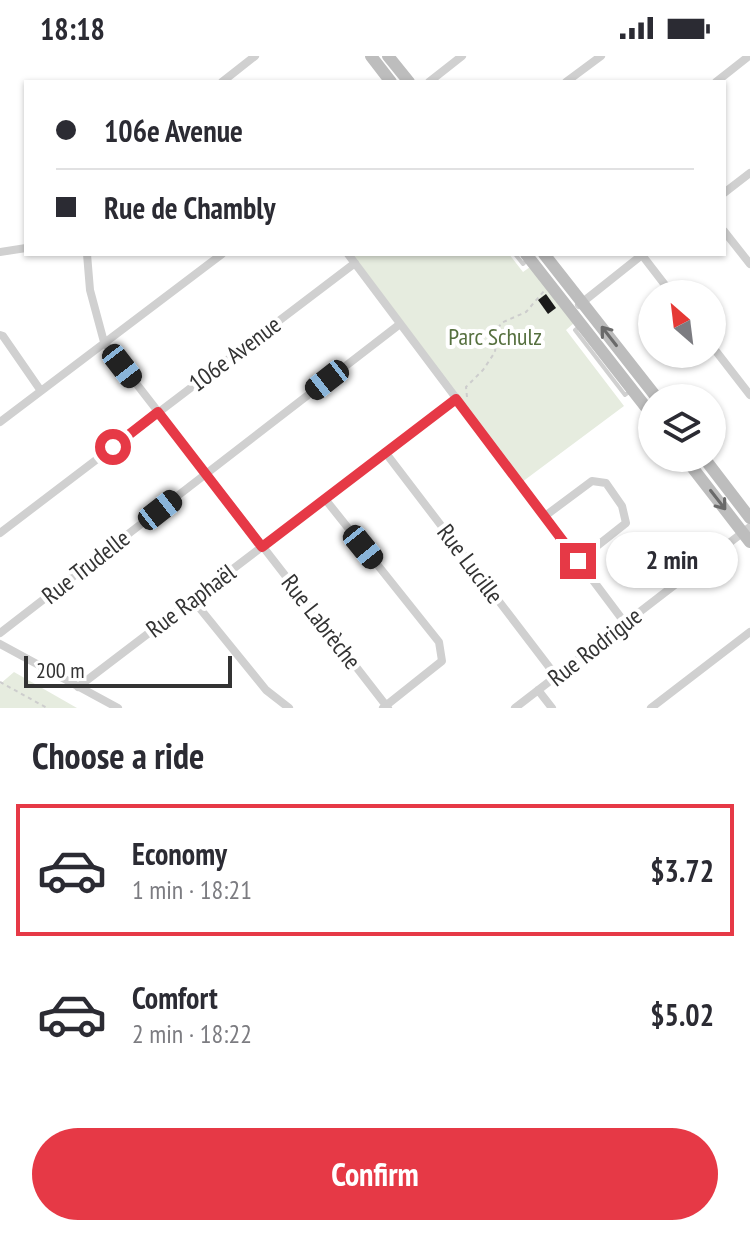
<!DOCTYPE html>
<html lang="en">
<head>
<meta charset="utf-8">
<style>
	body { margin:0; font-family:"PT Sans Narrow",sans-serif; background:#f2f2f3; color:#2b2b33; height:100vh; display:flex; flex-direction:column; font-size:30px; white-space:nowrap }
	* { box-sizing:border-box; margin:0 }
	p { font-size:26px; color:#7c7c81 }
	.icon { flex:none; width:44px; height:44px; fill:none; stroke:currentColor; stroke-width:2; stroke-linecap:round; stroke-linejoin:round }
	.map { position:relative; height:652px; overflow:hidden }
	.panel { display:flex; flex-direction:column; background:#fff; flex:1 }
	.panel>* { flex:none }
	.top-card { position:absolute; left:24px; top:24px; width:702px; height:176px; border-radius:0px; box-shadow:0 2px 6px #0004; display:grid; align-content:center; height:176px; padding:0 32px; background:#fff }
	.needle { width:52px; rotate:332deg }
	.tools { position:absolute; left:638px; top:224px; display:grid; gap:16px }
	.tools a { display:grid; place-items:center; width:88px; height:88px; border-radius:50%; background:#fff; box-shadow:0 2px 6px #0004; font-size:40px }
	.scale { position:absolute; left:24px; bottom:20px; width:208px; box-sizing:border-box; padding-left:8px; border:4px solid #333; border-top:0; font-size:22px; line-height:28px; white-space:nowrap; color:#333; -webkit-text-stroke:6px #fff; paint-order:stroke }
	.end { position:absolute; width:36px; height:36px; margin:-18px; border:10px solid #e63946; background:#fff; box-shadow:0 0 0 4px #fff }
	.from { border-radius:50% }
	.bubble { position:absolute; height:56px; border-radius:28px; background:#fff; box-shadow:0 2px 6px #0004; font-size:26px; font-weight:600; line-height:56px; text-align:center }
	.car { position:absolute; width:24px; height:48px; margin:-24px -12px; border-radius:10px; box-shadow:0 0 6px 2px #0007; background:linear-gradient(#222 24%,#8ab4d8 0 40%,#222 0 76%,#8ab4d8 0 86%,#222 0) }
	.top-card b { display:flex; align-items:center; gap:28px; height:76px; font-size:30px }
	.top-card b+b { border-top:2px solid #e1e1e2 }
	.top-card i { width:20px; height:20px; background:#2b2b33 }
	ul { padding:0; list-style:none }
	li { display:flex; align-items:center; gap:24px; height:132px; margin:0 16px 12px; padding:0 16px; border:4px solid transparent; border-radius:0px }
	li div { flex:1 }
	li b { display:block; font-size:30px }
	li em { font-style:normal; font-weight:600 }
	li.on { border-color:#e63946 }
	li>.icon { width:72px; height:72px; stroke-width:1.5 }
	h2 { padding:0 32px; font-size:36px; line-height:96px }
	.cta { display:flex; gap:16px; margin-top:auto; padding:16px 32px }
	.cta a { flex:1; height:92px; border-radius:48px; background:#e63946; color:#fff; font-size:32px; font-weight:600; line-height:92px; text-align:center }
	.status { display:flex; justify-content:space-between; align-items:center; height:56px; padding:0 40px; background:#fff; direction:ltr }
	.status svg { height:22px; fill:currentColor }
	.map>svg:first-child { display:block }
	.green { fill:#e6ecdf }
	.building { fill:#1a1a1a }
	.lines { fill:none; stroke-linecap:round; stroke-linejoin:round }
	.path { stroke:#cdcdcd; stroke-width:2; stroke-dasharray:4 4; stroke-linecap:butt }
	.lane { stroke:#d0d0d0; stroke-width:4 }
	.street { stroke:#d0d0d0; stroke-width:8 }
	.secondary { stroke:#bdbdbd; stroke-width:12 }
	.oneway { stroke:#6a6a6a }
	.route { stroke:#e63946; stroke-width:10 }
	.labels { text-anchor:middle; stroke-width:8; stroke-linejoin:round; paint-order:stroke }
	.park-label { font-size:24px; fill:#56703f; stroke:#fff }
	.street-label { font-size:24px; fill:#333; stroke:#fff }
</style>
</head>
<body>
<div class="status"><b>18:18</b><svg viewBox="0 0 49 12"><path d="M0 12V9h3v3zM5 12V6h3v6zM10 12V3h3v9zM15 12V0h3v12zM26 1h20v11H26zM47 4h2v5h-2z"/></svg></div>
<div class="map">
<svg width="750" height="652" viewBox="0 0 750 652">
	<rect width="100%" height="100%" fill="#fff"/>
	<path class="green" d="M345 198H509L523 216 530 211 574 267 566 274 624 350 518 429Z
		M14 616 77 652H0V628Z"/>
	<path class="building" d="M546 238 556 252 548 258 538 244Z"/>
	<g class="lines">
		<path class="path" d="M467 341 466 331 483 314 495 296 497 275 501 267 526 256 544 235
			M0 626 47 652"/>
		<path class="lane" d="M515 198 523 208 527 204
			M580 270 575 274 625 339 629 336"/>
		<path class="street" d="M222 26 255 0
			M429 26 462 0
			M566 26 601 0
			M716 26 749 0
			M724 137 750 117
			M724 175 750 208
			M0 196 26 192
			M87 198 90 234 104 286 388 652
			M348 198 625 567
			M642 199 672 238
			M579 249 643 198
			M0 279 3 280 41 335
			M712 290 750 339
			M0 366 222 198
			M385 396 556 620
			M325 443 439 586 442 605 383 652
			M545 460 592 425 606 427 622 450 626 467 578 505
			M0 477 355 207
			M193 544 266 634 289 652
			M0 577 400 268
			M0 588 118 652
			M78 631 456 343
			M538 634 552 652
			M515 652 750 471
			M651 652 750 576"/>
		<path class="secondary" d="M371 0 391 26
			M388 0 409 26
			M526 198 652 359
			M544 198 657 342
			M685 402 750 486
			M704 402 750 462"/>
	</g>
	<defs><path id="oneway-shaft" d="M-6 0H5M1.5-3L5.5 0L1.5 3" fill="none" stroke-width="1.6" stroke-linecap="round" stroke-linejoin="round" transform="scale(2)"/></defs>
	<g class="oneway">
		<use href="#oneway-shaft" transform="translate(609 280) rotate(-128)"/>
		<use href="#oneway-shaft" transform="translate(718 444) rotate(52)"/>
	</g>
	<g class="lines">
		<path class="route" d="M113 391 158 356 262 491 456 343 578 505"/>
	</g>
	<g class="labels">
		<g class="park-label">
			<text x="495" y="289">Parc Schulz</text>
		</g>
		<g class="street-label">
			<text transform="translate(235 298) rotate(-37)" y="8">106e Avenue</text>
			<text transform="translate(470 508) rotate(53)" y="8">Rue Lucille</text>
			<text transform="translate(86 511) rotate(-38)" y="8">Rue Trudelle</text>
			<text transform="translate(191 545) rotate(-37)" y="8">Rue Raphaël</text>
			<text transform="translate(321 566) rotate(52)" y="8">Rue Labrèche</text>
			<text transform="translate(595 591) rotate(-38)" y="8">Rue Rodrigue</text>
		</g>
	</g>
</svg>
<div class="tools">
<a><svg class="needle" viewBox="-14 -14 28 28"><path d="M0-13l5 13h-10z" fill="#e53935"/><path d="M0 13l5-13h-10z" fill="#7c7c81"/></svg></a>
<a><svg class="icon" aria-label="layers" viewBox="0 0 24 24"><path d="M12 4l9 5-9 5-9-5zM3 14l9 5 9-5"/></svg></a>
</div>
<div class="scale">200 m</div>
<i class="end from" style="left:113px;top:391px"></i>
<i class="end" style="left:578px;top:505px"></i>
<div class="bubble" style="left:606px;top:476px;width:132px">2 min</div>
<i class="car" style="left:122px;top:310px;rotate:142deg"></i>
<i class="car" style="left:327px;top:324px;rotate:232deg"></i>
<i class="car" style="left:160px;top:454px;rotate:52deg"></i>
<i class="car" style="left:363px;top:491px;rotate:141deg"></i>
<div class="top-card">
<b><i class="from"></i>106e Avenue</b>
<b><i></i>Rue de Chambly</b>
</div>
</div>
<section class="panel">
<h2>Choose a ride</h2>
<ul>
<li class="on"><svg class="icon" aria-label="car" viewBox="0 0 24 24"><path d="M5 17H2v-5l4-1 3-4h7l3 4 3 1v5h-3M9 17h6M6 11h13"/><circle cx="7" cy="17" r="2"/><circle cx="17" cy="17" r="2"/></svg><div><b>Economy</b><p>1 min · 18:21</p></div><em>$3.72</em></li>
<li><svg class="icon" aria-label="car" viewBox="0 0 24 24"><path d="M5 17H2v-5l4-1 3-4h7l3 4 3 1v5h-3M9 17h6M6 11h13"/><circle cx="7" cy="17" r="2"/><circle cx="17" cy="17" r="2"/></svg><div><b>Comfort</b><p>2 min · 18:22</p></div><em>$5.02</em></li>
</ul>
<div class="cta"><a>Confirm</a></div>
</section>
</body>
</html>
